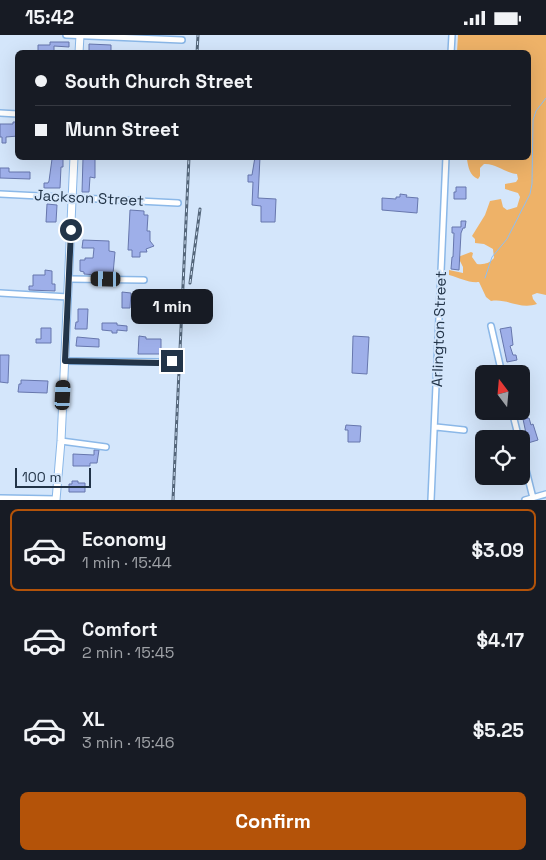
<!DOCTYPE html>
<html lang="en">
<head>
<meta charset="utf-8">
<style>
	body { margin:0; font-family:"Space Grotesk",sans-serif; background:#20242c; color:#f1f3f6; height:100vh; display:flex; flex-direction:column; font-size:19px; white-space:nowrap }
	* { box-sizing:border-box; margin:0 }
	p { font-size:16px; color:#9ea1a6 }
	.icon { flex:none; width:28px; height:28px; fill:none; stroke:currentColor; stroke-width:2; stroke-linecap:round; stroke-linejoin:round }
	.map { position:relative; height:465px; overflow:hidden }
	.sheet { display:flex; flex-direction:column; background:#171b24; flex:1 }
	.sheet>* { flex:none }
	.banner { position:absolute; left:15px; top:15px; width:516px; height:110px; border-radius:8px; box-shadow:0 5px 20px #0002; display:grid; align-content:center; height:110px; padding:0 20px; background:#171b24 }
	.needle { width:32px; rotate:344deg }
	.fabs { position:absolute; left:475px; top:330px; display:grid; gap:10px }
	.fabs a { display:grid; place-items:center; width:55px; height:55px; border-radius:8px; background:#171b24; box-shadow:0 5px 20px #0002; font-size:25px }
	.scale { position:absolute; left:15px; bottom:12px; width:76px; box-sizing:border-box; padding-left:5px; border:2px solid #223448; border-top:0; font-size:14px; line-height:18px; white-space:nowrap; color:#223448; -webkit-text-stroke:4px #d4e6fb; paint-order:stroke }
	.end { position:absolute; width:22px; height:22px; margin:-11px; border:6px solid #223448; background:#fff; box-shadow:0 0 0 2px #fff }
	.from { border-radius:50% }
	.bubble { position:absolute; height:35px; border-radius:8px; background:#171b24; box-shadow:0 5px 20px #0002; font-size:16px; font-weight:700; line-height:35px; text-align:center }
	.car { position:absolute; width:15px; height:30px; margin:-15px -8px; border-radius:6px; box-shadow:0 0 4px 1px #0007; background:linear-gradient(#222 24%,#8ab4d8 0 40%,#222 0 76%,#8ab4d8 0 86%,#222 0) }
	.banner b { display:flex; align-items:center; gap:18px; height:48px; font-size:19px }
	.banner b+b { border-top:1px solid #363941 }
	.banner i { width:12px; height:12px; background:#f1f3f6 }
	ul { padding:9px 0 0; list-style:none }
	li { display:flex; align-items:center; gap:15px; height:82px; margin:0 10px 8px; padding:0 10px; border:2px solid transparent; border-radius:8px }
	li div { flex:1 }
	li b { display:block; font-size:19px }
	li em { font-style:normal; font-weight:700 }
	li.current { border-color:#b45309 }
	li>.icon { width:45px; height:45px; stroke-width:1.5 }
	.primary-button { display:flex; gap:10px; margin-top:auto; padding:10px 20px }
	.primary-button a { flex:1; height:58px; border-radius:8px; background:#b45309; color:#fff; font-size:20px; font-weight:700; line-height:58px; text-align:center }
	.status { display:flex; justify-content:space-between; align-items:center; height:35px; padding:0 25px; background:#171b24; direction:ltr }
	.status svg { height:14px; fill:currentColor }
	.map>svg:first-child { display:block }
	.green { fill:#eeb268 }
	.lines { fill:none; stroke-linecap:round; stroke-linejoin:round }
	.stream { stroke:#8dbff4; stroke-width:1 }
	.building { fill:#9eafe9; stroke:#6777ad }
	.minor-casing { stroke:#8bb8e8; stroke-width:8 }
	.major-casing { stroke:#8bb8e8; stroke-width:9 }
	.minor { stroke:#fff; stroke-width:5 }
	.major { stroke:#fff; stroke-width:7 }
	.rail-casing { stroke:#54667a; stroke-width:3 }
	.rail { stroke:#d4e6fb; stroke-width:1; stroke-dasharray:4; stroke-linecap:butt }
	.route { stroke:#223448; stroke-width:6 }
	.labels { text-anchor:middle; stroke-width:4; stroke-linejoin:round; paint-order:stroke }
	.street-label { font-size:15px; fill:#223448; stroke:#d4e6fb }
</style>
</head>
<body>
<div class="status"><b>15:42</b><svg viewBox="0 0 49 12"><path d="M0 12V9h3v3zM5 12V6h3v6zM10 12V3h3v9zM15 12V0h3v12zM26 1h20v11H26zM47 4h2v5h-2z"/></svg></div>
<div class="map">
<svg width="546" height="465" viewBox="0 0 546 465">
	<rect width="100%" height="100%" fill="#d4e6fb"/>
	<path class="green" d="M458 0H546V260L537 258 532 260 533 264 537 269C520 275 507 263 491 266L486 262 479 247C468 248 460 243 449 240V235L463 238V232L458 222 471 217 473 218 472 222 477 229C484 230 490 228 494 223L493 214 484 209 475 208V204L472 201 485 180 490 166 501 164 503 172 507 175 517 172 520 162 518 158 505 154V149L516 147 518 144 517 139C505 138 496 128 484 129L480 133V141L478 144C470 141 468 132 467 124L468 123 529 122V18L457 17Z"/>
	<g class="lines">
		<path class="stream" d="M485 243 492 222 507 204 530 159 532 149 533 85 536 76 546 63"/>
	</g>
	<path class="building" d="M50 7H69V12L54 11V16L38 18V10H50Z
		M89 9 111 10V18H89Z
		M13 87H18V101L6 102V108H2V102H0V89H13Z
		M255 122H260L258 163 276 164 275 187H261V171L252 170 253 147H248V140H252Z
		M83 123 95 124V143L90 142 89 157H82Z
		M52 124H63V132H61L60 153H44V148H48L49 146Z
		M0 133H9V137H30V144L0 143Z
		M456 152H466V164H454V157H456Z
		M400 159 407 160 406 162 418 163 417 178 382 175V163L396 164V162H400Z
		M47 169 57 170 56 187H46Z
		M130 175 144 176V180H148L147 196H150V206L154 211 146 214 147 217H140V222H132V215H128Z
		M461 186H466L465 193H463L461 198 459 235 451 234 452 222H453L454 198H452V192H461Z
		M83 205 109 206V216L115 217 113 239 102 238V240H96L84 239V237L80 236V225H85V223H93L94 213H82Z
		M45 235 52 236V249H55V256L29 255V251H33V240H45Z
		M122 257 131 258 130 273H122Z
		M78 274H88L87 294H75L76 287H78Z
		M102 288H117V290L127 291V296L117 295V298H112V296L102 295Z
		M511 292 513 310 510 311 513 320H516L517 325 507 327 500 294Z
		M41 293H51V308H36V304H41Z
		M139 301 146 302V304H161V319H138Z
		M353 301 369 302 367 339 352 338Z
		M77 302 99 304V312L76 311Z
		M0 320H9L8 348 0 347Z
		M21 345 48 346 47 358 18 357 19 349H21Z
		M529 383 531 390 533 389 538 405 528 408 523 384Z
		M346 390 361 391 360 407H348V395H345Z
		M94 415H99L97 428H90V431H73V419L94 420Z
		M72 446H78V448H85V457H69V449H72Z"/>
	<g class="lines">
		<g class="minor-casing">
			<path id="minor" d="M66 0 182 5
				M451 18 452 0
				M0 78 18 79
				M0 159 178 168
				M69 244 144 245
				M0 258 68 262
				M491 291 502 339
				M65 326 158 327 172 326
				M512 376 519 404
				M436 392 464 395
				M61 406 106 412
				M521 415 533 463
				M0 463 56 464
				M431 465 446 122
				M525 465 546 459"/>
		</g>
		<g class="major-casing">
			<path id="major" d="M79 18 80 0
				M56 465 61 406 74 122"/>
		</g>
		<use href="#minor" class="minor"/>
		<use href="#major" class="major"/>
		<g class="rail-casing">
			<path id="rail" d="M197 18 198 0
				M190 248 200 174
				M173 465 189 122"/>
		</g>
		<use href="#rail" class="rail"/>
	</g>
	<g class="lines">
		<path class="route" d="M71 195 65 326 158 328 172 326"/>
	</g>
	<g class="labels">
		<g class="street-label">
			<text transform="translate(89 163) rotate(3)" y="5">Jackson Street</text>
			<text transform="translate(439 294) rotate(-88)" y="5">Arlington Street</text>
		</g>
	</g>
</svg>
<div class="fabs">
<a><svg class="needle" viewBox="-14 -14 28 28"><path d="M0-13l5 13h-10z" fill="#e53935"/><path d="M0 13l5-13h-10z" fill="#9ea1a6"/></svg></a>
<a><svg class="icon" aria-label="locate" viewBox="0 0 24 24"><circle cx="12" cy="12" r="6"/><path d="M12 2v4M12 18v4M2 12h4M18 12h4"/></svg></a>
</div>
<div class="scale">100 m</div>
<i class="end from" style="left:71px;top:195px"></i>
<i class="end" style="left:172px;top:326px"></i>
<div class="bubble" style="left:131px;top:254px;width:82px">1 min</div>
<i class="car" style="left:106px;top:244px;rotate:271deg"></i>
<i class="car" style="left:63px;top:360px;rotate:3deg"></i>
<div class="banner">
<b><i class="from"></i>South Church Street</b>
<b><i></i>Munn Street</b>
</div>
</div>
<section class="sheet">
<ul>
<li class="current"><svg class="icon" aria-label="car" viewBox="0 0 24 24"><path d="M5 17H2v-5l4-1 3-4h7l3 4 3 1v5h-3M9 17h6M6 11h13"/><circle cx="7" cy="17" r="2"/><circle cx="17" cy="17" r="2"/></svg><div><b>Economy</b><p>1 min · 15:44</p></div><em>$3.09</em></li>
<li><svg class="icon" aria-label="car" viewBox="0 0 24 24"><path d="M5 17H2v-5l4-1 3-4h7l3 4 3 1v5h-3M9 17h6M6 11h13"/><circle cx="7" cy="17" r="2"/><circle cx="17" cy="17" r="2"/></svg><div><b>Comfort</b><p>2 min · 15:45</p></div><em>$4.17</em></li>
<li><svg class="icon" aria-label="car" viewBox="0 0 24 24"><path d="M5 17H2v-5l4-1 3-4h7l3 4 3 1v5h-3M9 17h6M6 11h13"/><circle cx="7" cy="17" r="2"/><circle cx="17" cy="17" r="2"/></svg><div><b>XL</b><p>3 min · 15:46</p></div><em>$5.25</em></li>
</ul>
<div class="primary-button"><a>Confirm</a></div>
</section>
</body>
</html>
